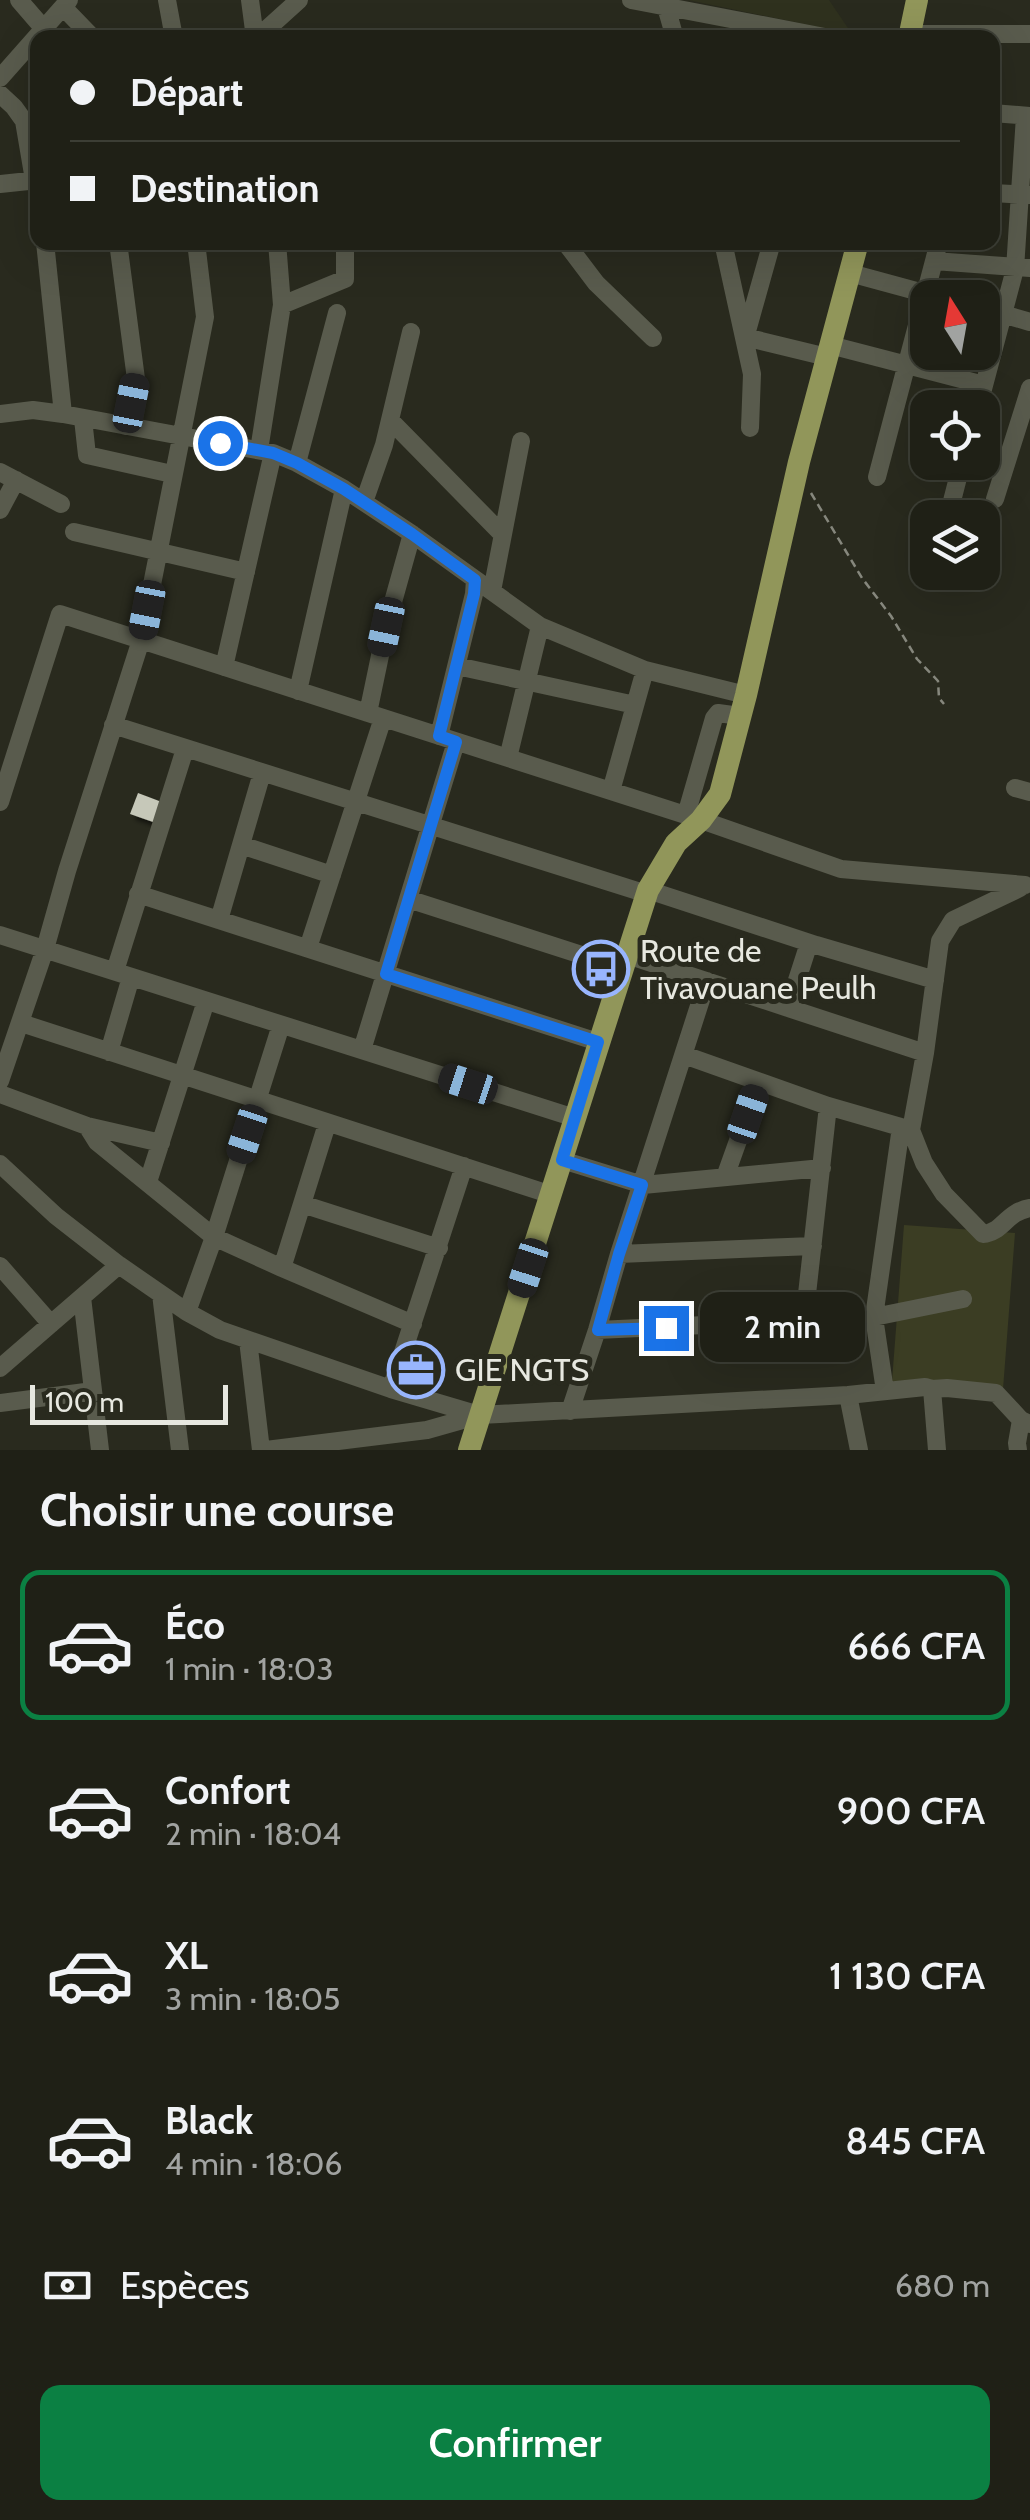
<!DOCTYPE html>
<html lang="fr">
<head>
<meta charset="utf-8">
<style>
	body { margin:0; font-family:Cabin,sans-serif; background:#27281f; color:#f1f3f6; height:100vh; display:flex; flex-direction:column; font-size:38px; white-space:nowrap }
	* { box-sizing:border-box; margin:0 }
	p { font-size:32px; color:#a1a3a1 }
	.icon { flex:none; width:55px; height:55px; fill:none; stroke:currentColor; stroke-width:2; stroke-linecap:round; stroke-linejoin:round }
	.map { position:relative; height:1450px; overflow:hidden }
	.sheet { display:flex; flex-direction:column; background:#1f2016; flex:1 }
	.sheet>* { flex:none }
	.guide { position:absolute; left:30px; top:30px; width:970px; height:220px; border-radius:20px; box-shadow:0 10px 40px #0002,0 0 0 2px #3c3e35; display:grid; align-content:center; height:220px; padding:0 40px; background:#1f2016 }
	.needle { width:65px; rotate:349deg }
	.buttons { position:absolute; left:910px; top:280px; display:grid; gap:20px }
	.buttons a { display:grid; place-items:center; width:90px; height:90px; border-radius:20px; background:#1f2016; box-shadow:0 10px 40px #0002,0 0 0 2px #3c3e35; font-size:50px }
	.scale { position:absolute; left:30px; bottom:25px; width:198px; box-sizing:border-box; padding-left:10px; border:5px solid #e7e8e0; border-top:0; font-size:28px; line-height:35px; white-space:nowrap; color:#e7e8e0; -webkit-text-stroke:8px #292a1e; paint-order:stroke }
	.end { position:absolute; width:45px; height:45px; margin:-22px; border:12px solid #1a73e8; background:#fff; box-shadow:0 0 0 5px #fff }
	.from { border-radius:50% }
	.bubble { position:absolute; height:70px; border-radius:20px; background:#1f2016; box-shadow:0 10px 40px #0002,0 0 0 2px #3c3e35; font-size:32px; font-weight:600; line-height:70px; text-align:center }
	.car { position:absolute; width:30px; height:60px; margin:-30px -15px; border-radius:12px; box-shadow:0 0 8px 2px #0007; background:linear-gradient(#222 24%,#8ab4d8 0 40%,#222 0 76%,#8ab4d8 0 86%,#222 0) }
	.guide b { display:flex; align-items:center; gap:35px; height:95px; font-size:38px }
	.guide b+b { border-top:2px solid #3c3e35 }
	.guide i { width:25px; height:25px; background:#f1f3f6 }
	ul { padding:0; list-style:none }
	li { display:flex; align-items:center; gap:30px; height:150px; margin:0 20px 15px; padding:0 20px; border:5px solid transparent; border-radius:20px }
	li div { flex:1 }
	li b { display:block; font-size:38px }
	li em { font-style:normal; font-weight:600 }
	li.current { border-color:#0b8043 }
	li>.icon { width:90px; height:90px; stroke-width:1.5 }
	h2 { padding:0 40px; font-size:45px; line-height:120px }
	.pay { display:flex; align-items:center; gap:25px; height:110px; padding:0 40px; font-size:38px }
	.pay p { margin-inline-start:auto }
	.primary-button { display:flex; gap:20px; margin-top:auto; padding:20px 40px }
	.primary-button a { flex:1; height:115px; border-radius:20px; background:#0b8043; color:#fff; font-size:40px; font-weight:600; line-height:115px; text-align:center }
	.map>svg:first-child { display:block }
	.built { fill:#2f311e }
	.green { fill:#3b3d23 }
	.building { fill:#c6c8b9; filter:url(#shadow) }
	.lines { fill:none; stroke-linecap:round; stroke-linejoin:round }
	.path { stroke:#86877d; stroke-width:2.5; stroke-dasharray:8 5; stroke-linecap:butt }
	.minor { stroke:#595b4d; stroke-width:18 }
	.major { stroke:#91965a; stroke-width:22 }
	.route { stroke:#1a73e8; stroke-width:12 }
	.labels { text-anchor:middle; stroke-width:10; stroke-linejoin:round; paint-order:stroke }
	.poi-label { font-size:32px; fill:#e7e8e0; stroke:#292a1e; text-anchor:start }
</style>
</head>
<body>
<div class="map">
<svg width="1030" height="1450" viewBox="0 0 1030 1450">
	<defs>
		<filter id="shadow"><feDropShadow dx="5" dy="5" stdDeviation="2.5" flood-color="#0009"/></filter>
	</defs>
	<rect width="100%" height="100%" fill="#292a1e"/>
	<path class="built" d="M688 0H829L852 34Z"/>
	<path class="green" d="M904 1225 1015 1233 1003 1389 892 1381Z"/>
	<path class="building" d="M138 793 167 804 159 824 130 814Z"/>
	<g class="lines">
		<path class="path" d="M811 493 862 578 891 616 917 659 938 681 939 698 944 704"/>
		<path class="minor" d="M19 0 44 29
			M167 0 174 38
			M250 0 255 38
			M631 0 830 38
			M664 0 675 38
			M63 7 93 38
			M910 34H1030
			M257 38 299 0
			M0 78 69 0
			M0 94 14 107 24 121 34 180
			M992 113 1030 116
			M0 184 38 180
			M992 193 1030 195
			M45 242 63 414
			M118 242 136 379 126 426
			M565 242 596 283 653 338
			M723 242 752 374 750 428
			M934 261 1030 268
			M850 273 942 298
			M282 305 345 279V242
			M982 308 1030 322
			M747 331 772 242
			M745 337 827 357
			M830 345 984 385
			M978 408 1015 269 1025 116
			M0 414 33 410 63 414 273 453 297 463 344 489 412 534 540 626 645 670 746 695
			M83 419 87 455 172 474
			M390 420 502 534
			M259 450 282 305 277 242
			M297 463 337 313
			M0 472 61 504
			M877 477 939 242
			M995 499 1030 388
			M952 501 962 462
			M364 502 384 445 411 332
			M0 510 16 480
			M74 532 246 572
			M492 591 521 441
			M457 666 635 705
			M224 667 273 453
			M298 691 344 489
			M368 713 386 627 412 534
			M113 725 647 894
			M439 736 474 594 475 580
			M508 758 540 626
			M1015 788 1030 792
			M611 791 645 670
			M0 802 60 614 701 820 841 869 1025 885
			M686 815 714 718 718 713 740 716
			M241 845 332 875
			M1020 888 953 920 940 941 925 1053 911 1130 924 1163 944 1194 983 1234C1002 1233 1006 1212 1030 1208
			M648 890 816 945 935 980
			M138 894 598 1042
			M408 899 622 968
			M219 920 262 773
			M0 935 575 1118
			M308 948 383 718
			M627 955 925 1053
			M115 971 185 749
			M788 1008 809 943
			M21 1023 552 1195
			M362 1050 456 742
			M109 1052 131 977
			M684 1055 828 1106 911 1130
			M0 1081 45 949 67 871 141 640 205 317 196 242
			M0 1094 87 1126 161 1143
			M87 1126 97 1142 214 1237 282 1268 413 1324
			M562 1160 643 1185 822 1168
			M0 1164 56 1216 119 1265 187 1312 220 1330 391 1389 479 1415
			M725 1177 759 1082
			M148 1182 206 1001
			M302 1204 439 1248
			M619 1254 813 1246
			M0 1266 51 1324
			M282 1268 327 1124
			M161 1294 180 1450
			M82 1297 100 1450
			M187 1312 214 1237 281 1025
			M804 1321 828 1106
			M597 1330 874 1317 963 1299
			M248 1340 261 1450
			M0 1368 119 1265
			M391 1389 464 1166
			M932 1389 947 1388 996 1393 1021 1420 1030 1424
			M885 1391 874 1317 901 1127
			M848 1395 859 1450
			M0 1403 93 1391
			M570 1411 597 1330 619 1254 707 981
			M266 1450 427 1430 480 1415 848 1395 925 1387 932 1389 937 1450
			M1018 1450 1017 1443 1021 1420"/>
		<path class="major" d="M909 38 917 0
			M469 1450 648 890 676 843 701 820 720 794 746 695 799 462 858 242"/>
	</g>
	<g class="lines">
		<path class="route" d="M220 443 273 453 297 463 344 489 412 534 475 580 474 594 439 736 456 742 386 974 598 1042 562 1160 642 1185 619 1254 598 1330 666 1328"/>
	</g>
	<defs>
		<g id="bus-ring" transform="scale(2.875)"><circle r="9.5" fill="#292a1e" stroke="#98b5fd" stroke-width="1.5"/><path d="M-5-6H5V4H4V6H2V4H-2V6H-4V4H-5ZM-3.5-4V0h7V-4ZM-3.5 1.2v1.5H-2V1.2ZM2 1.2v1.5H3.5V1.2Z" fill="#98b5fd"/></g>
		<g id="office-ring" transform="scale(2.875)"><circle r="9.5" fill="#292a1e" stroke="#98b5fd" stroke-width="1.5"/><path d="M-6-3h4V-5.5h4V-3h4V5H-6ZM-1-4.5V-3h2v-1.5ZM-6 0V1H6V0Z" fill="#98b5fd"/></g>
	</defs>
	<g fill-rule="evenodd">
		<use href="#bus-ring" x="601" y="969"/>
		<use href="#office-ring" x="416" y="1370"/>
	</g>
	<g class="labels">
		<g class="poi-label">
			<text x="640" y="962">Route de<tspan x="640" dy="37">Tivavouane Peulh</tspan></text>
			<text x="455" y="1381">GIE NGTS</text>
		</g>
	</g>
</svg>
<div class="buttons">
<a><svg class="needle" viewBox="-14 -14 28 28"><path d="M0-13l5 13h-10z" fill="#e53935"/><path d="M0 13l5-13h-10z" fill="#a1a3a1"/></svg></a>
<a><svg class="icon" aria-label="locate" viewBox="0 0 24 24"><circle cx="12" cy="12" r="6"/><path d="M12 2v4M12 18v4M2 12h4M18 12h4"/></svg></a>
<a><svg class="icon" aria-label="layers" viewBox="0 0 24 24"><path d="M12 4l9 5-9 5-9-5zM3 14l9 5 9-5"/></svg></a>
</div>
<div class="scale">100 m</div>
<i class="end from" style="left:220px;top:443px"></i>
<i class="end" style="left:666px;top:1328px"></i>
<div class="bubble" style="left:700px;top:1292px;width:165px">2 min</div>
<i class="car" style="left:131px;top:403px;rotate:11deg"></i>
<i class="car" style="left:147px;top:610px;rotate:191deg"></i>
<i class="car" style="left:386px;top:627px;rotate:192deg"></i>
<i class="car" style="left:468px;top:1084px;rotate:288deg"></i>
<i class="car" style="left:748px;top:1114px;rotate:19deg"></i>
<i class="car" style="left:247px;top:1134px;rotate:198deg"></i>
<i class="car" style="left:528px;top:1268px;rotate:198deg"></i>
<div class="guide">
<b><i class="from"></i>Départ</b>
<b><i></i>Destination</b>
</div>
</div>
<section class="sheet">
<h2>Choisir une course</h2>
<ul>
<li class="current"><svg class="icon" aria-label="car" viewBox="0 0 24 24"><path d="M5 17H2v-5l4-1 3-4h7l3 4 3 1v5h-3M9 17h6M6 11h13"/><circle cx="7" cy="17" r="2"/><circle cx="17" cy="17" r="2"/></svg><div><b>Éco</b><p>1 min · 18:03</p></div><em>666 CFA</em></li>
<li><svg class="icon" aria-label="car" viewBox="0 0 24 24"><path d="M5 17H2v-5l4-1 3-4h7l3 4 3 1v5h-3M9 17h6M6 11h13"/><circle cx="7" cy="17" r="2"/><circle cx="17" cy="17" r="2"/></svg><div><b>Confort</b><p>2 min · 18:04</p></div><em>900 CFA</em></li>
<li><svg class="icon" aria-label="car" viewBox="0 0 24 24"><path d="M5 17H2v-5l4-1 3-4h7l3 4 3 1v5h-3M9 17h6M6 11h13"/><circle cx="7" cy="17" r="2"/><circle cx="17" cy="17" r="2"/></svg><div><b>XL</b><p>3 min · 18:05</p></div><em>1 130 CFA</em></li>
<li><svg class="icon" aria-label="car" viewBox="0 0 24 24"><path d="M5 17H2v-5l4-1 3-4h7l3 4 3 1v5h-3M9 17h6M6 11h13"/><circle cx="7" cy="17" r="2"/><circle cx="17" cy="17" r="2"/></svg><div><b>Black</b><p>4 min · 18:06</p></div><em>845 CFA</em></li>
</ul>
<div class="pay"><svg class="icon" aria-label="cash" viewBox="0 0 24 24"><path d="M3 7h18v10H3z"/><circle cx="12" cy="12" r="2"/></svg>Espèces<p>680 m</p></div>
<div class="primary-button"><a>Confirmer</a></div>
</section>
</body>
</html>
